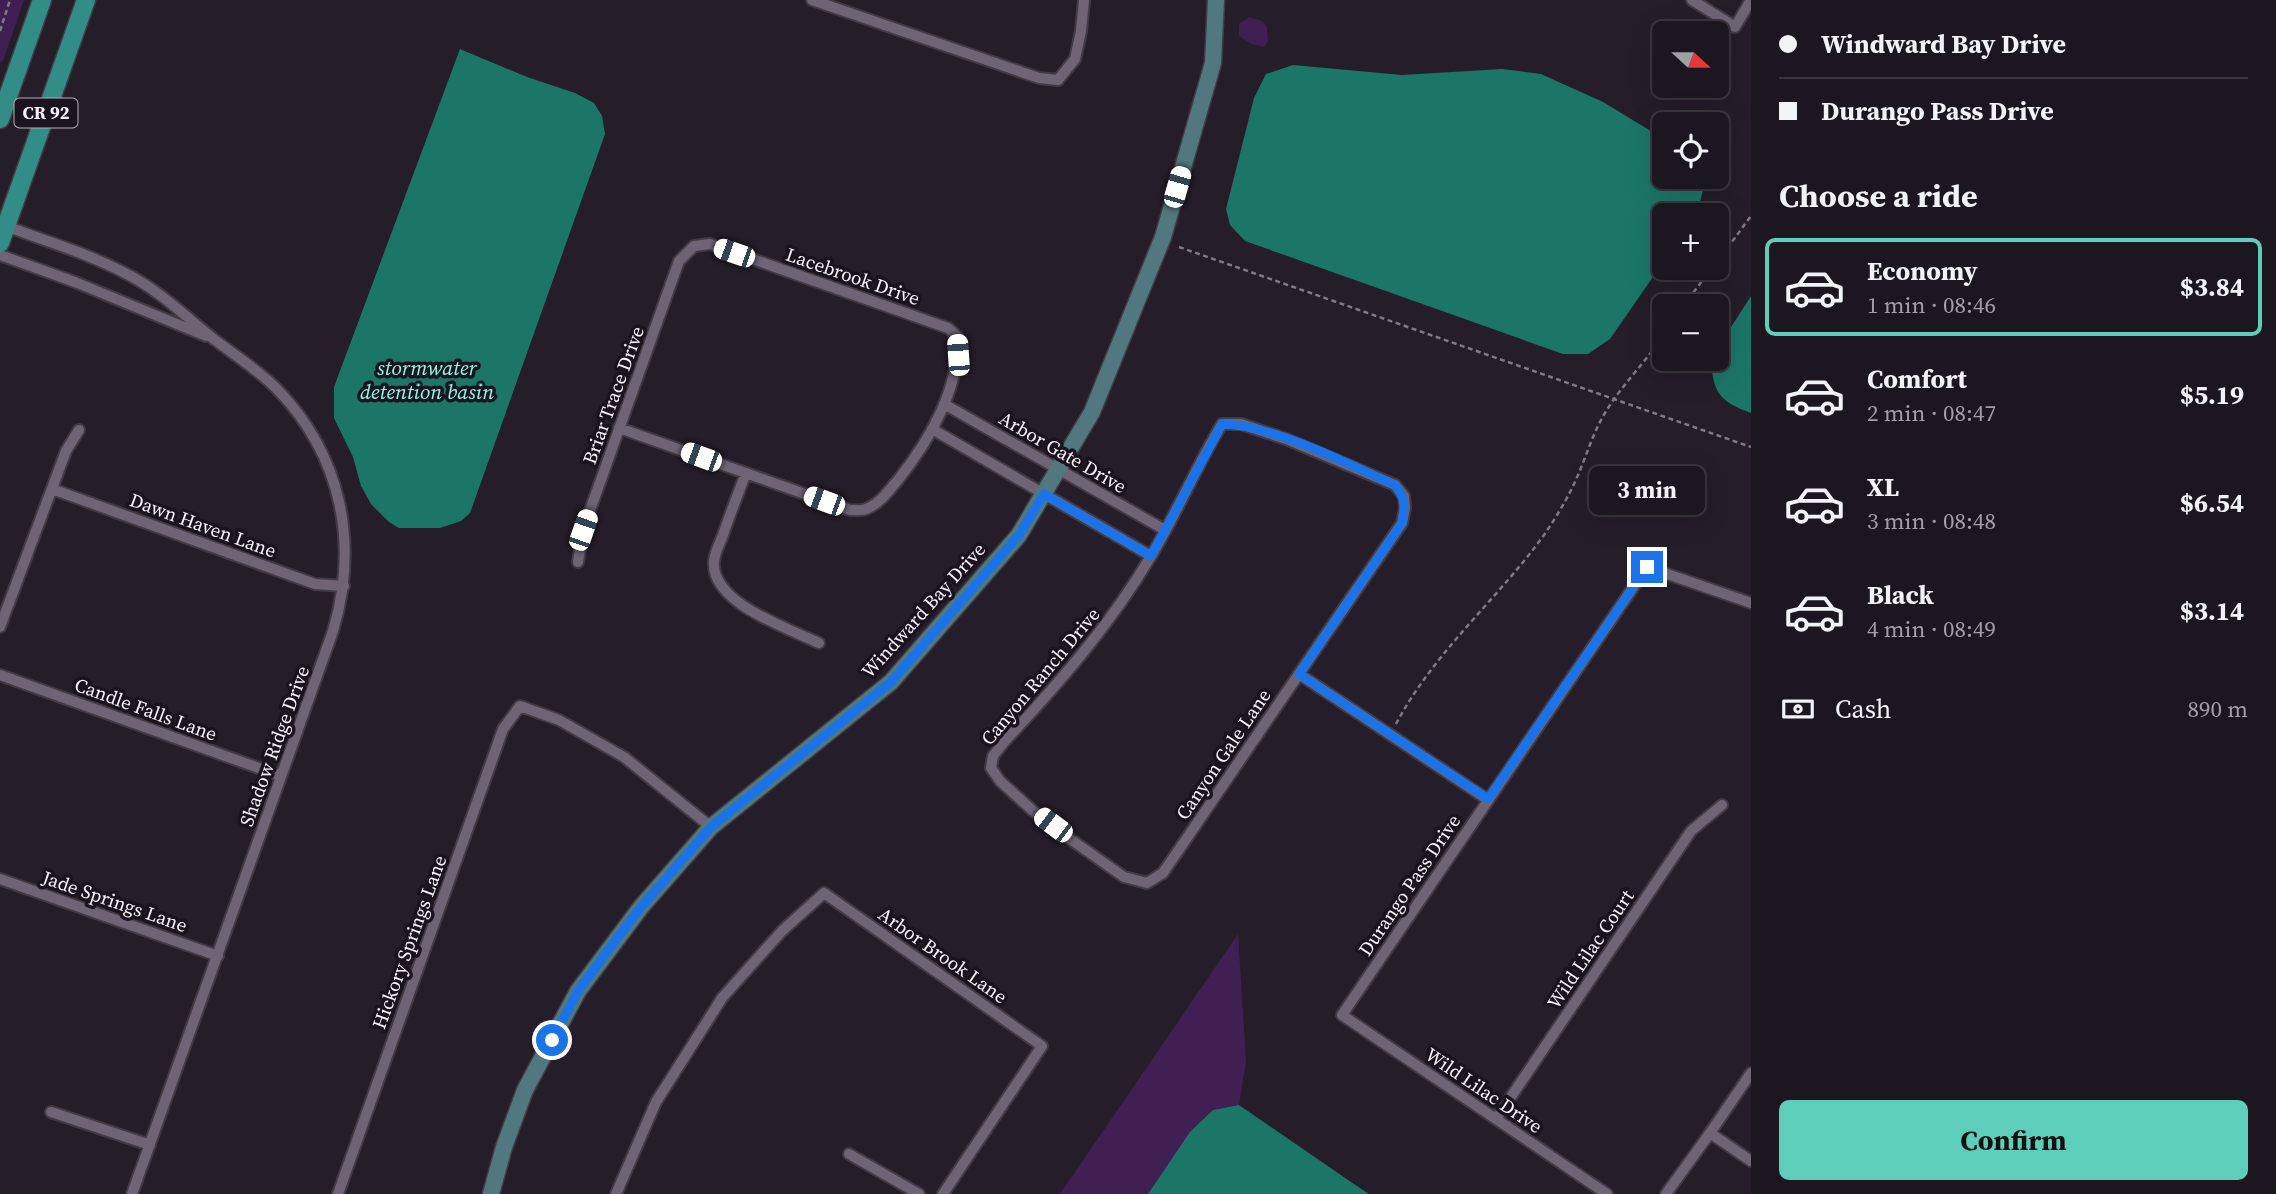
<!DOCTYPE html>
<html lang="en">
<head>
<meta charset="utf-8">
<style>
	body { margin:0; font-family:"Source Serif 4",serif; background:#29232d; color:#f1f3f6; height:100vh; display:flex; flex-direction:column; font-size:26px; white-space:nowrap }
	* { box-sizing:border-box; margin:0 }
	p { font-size:23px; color:#a09fa5 }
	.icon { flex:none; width:38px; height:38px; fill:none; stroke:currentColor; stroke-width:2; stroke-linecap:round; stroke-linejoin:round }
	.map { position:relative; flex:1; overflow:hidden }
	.drawer { display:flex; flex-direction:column; background:#1c1620; width:525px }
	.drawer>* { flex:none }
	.hud { display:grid; align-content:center; height:154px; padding:0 28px; background:#1c1620 }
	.needle { width:46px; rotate:111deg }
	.buttons { position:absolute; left:1652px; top:21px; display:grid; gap:14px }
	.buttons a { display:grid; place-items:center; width:77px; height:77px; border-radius:10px; background:#1c1620; box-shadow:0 7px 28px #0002,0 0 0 2px #3a353e; font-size:35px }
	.end { position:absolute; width:32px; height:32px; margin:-16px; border:9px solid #1a73e8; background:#fff; box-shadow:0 0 0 4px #fff }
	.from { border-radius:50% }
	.bubble { position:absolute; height:49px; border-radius:10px; background:#1c1620; box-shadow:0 7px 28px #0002,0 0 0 2px #3a353e; font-size:23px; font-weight:700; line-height:49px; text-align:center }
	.car { position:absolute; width:21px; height:42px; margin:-21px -10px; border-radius:9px; box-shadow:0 0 5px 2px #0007; background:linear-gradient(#fff 24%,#345 0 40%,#fff 0 76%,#345 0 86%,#fff 0) }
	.hud b { display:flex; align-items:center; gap:24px; height:66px; font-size:26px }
	.hud b+b { border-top:2px solid #3a353e }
	.hud i { width:18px; height:18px; background:#f1f3f6 }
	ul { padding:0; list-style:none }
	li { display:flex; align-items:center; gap:21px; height:98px; margin:0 14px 10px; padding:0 14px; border:4px solid transparent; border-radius:10px }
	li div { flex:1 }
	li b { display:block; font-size:26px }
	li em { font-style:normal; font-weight:700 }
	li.current { border-color:#5dceb9 }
	li>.icon { width:63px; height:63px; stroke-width:1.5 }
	h2 { padding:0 28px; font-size:32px; line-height:84px }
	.pay { display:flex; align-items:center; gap:18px; height:77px; padding:0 28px; font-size:26px }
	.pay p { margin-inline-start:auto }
	.action { display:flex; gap:14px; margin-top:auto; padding:14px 28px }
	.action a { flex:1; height:80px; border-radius:10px; background:#5dceb9; color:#111; font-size:28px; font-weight:700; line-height:80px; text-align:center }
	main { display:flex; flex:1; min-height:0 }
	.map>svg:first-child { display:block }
	.green { fill:#402052 }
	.water { fill:#1b7667 }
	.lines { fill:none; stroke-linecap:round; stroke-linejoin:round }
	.street-casing { stroke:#413b45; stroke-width:14 }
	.secondary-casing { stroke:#413b45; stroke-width:19 }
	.primary-casing { stroke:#413b45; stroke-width:21 }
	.path { stroke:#817a85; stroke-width:2.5; stroke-dasharray:5 3.5; stroke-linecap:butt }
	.street { stroke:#6e6475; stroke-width:10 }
	.secondary { stroke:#50787e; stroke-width:16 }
	.primary { stroke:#318d86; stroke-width:18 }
	.route { stroke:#1a73e8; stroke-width:9 }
	.labels { text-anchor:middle; stroke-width:7; stroke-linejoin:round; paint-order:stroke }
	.shield { fill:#1b1320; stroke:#b6afba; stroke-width:2 }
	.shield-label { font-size:18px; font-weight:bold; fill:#f8f2fc }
	.street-label { font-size:19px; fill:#f8f2fc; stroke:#1b1320 }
	.water-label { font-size:21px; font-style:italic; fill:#8afbe4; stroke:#1b1320 }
</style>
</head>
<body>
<main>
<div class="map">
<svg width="1751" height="1194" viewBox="0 0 1751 1194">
	<rect width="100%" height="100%" fill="#251d2a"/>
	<path class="green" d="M0 0H24L3 61 0 62Z
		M1249 17 1263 21 1267 28 1268 41 1264 47 1251 44 1239 36V24Z
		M1238 934 1246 1061 1239 1105 1213 1110 1191 1132 1148 1194H1060Z"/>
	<path class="water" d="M460 49 527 77 575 93 594 103 602 116 605 134 470 513 461 521 440 528H399L389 522 371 504 361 486 353 457 334 418V387Z
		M1293 65 1402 75 1502 69 1541 74 1603 102 1664 139V177H1702L1705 182 1699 206 1693 215H1664V261L1610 339 1588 354H1563L1245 241 1230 225 1226 209 1254 98 1266 74Z
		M1751 296V413C1719 401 1713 393 1711 359H1717V349Z
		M1239 1105 1351 1182 1369 1194H1148L1190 1132 1213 1110Z"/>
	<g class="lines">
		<g class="street-casing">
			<path id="street" d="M812 0 1039 78 1058 80 1075 59 1081 31 1084 0
				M1692 0 1735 27 1751 0
				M6 226C45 241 87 253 125 273 159 290 185 316 215 340 236 356 258 370 277 389 342 456 359 544 333 631L132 1194
				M0 255 75 282 206 336
				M944 404 1165 530
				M1222 424H1241L1286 439 1395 485 1404 496 1405 508 1402 523 1163 873 1147 883 1124 877 1073 841 1032 810 1000 781 991 768 993 756 1005 741C1059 683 1111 624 1151 556 1177 513 1196 467 1222 424Z
				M932 429 1151 556
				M746 473C738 494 730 514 723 535 720 543 715 552 714 561 710 603 788 628 819 643
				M52 489 315 584 344 586
				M578 562 583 530 679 261 694 246 710 244 948 328 957 336C961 387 929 441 898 480 889 490 880 504 866 509 862 511 855 510 850 510L619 428
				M0 627 66 451 79 430
				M1299 674 1487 799
				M0 675 281 776
				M0 879 218 956
				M51 1112 150 1145
				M1496 1119 1691 831 1722 805
				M1710 1133 1751 1161
				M849 1154 919 1194
				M338 1194 503 729 520 706 559 720 624 757 711 827
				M616 1194 656 1102 722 998 782 931 824 893 1042 1046 943 1194
				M1607 1194 1342 1015 1647 567 1751 603
				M1666 1194 1710 1133 1751 1073"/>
		</g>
		<g class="secondary-casing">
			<path id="secondary" d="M491 1194 504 1147 525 1090 578 991 641 907 711 827 891 682 1019 535 1092 412 1163 237 1213 63 1216 0"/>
		</g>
		<g class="primary-casing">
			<path id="primary" d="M0 119 42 0
				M0 243 86 0"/>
		</g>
		<path class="path" d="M0 31 10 0
			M1179 247 1751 447
			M1717 262 1751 216
			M1683 306 1712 268
			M1396 724C1434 652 1497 600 1544 535 1555 519 1566 501 1574 484 1584 463 1590 441 1601 420 1618 388 1645 364 1664 334"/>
		<use href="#street" class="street"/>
		<use href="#secondary" class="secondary"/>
		<use href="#primary" class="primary"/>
	</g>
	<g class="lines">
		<path class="route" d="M552 1040 578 991 609 949 641 907 711 827 891 682 1019 535 1044 494 1151 556 1222 424C1273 425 1348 464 1395 485 1406 499 1405 507 1402 523L1299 674 1488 799 1647 567"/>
	</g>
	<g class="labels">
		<rect class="shield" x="14.5" y="98.5" width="63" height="29" rx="5"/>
		<g class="shield-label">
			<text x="46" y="119">CR 92</text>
		</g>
		<g class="street-label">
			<text transform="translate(853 276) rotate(19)" y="7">Lacebrook Drive</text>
			<text transform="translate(613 395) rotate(-70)" y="7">Briar Trace Drive</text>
			<text transform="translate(1063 452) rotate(30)" y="7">Arbor Gate Drive</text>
			<text transform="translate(203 525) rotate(20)" y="7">Dawn Haven Lane</text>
			<text transform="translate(923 610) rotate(-48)" y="7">Windward Bay Drive</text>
			<text transform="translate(1040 676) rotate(-50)" y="7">Canyon Ranch Drive</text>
			<text transform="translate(146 709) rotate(20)" y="7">Candle Falls Lane</text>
			<text transform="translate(274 746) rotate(-70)" y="7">Shadow Ridge Drive</text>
			<text transform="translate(1223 754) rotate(-56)" y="7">Canyon Gale Lane</text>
			<text transform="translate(1409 885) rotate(-56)" y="7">Durango Pass Drive</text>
			<text transform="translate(115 901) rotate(19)" y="7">Jade Springs Lane</text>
			<text transform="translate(409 942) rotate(-70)" y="7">Hickory Springs Lane</text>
			<text transform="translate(1590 949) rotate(-56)" y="7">Wild Lilac Court</text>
			<text transform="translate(943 955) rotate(35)" y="7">Arbor Brook Lane</text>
			<text transform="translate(1484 1090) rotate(34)" y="7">Wild Lilac Drive</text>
		</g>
		<g class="water-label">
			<text x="427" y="375">stormwater<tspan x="427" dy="24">detention basin</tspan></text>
		</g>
	</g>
</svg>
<div class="buttons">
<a><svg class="needle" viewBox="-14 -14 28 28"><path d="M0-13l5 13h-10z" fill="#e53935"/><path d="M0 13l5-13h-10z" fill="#a09fa5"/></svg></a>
<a><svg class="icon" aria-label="locate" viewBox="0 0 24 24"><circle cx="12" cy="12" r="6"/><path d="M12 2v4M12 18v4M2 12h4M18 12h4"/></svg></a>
<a>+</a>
<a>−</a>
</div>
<i class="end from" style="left:552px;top:1040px"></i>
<i class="end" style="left:1647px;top:567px"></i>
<div class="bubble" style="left:1589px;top:466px;width:116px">3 min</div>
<i class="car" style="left:1177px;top:187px;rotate:16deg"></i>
<i class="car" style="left:734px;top:253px;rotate:289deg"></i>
<i class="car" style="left:958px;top:355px;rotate:356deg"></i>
<i class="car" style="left:701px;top:457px;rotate:290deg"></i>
<i class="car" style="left:824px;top:501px;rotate:290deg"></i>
<i class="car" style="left:583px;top:530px;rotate:19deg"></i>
<i class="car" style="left:1053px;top:825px;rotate:307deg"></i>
</div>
<section class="drawer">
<div class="hud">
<b><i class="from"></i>Windward Bay Drive</b>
<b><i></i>Durango Pass Drive</b>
</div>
<h2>Choose a ride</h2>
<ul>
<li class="current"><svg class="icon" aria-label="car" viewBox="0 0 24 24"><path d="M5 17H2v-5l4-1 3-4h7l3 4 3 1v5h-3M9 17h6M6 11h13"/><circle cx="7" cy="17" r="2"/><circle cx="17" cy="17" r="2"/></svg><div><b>Economy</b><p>1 min · 08:46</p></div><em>$3.84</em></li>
<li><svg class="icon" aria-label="car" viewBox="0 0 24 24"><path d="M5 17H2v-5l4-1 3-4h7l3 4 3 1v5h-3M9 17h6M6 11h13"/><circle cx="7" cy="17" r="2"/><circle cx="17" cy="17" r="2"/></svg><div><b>Comfort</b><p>2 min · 08:47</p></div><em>$5.19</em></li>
<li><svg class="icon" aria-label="car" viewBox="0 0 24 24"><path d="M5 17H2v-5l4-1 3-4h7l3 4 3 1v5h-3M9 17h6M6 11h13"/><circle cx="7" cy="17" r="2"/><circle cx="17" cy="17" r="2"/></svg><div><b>XL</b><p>3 min · 08:48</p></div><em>$6.54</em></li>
<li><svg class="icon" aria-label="car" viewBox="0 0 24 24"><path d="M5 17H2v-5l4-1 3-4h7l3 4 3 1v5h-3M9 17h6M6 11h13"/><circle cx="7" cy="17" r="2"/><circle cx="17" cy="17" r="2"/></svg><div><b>Black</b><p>4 min · 08:49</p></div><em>$3.14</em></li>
</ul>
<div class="pay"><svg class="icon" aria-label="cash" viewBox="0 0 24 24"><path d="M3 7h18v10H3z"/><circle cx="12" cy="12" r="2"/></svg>Cash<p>890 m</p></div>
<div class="action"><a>Confirm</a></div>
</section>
</main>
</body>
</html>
